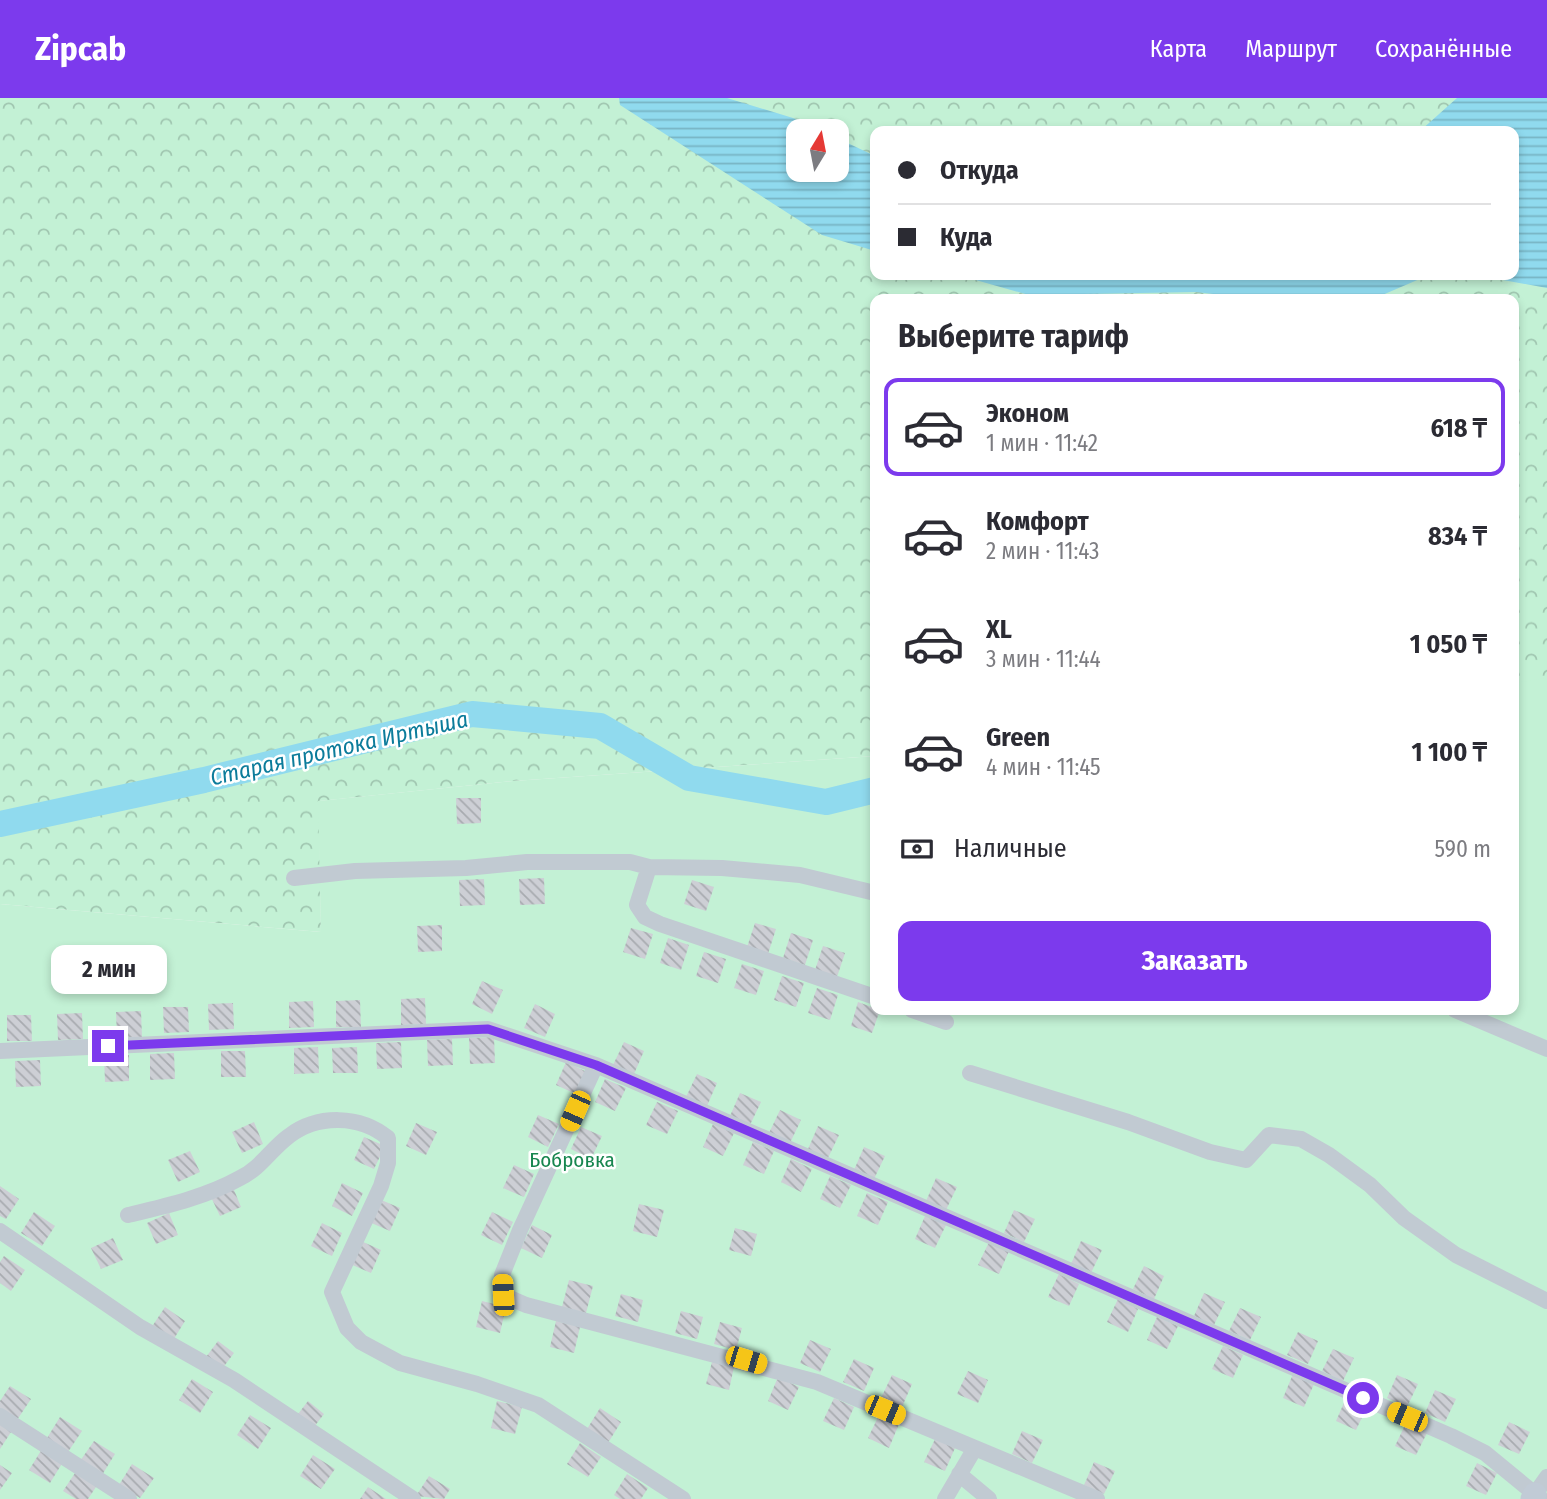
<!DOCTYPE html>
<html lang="ru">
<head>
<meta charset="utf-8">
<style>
	body { margin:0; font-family:"Fira Sans Condensed",sans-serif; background:#f2f2f3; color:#2b2b33; height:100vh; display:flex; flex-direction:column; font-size:26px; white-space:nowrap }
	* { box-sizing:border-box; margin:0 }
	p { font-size:23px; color:#7c7c81 }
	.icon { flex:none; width:38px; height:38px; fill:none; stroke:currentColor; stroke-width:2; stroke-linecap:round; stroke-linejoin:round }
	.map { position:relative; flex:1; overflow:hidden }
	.details { position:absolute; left:870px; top:196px; width:649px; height:721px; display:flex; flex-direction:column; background:#fff; border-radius:14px; box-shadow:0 4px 10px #0003 }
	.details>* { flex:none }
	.guide { position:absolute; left:870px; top:28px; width:649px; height:154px; border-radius:14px; box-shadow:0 4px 10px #0003; display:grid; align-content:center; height:154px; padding:0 28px; background:#fff }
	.needle { width:46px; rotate:10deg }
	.fabs { position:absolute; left:786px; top:21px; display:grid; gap:14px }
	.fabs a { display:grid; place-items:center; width:63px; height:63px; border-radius:14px; background:#fff; box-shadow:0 4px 10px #0003; font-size:35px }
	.end { position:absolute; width:32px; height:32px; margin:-16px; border:9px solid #7c3aed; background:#fff; box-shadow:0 0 0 4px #fff }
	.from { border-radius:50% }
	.bubble { position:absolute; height:49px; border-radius:14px; background:#fff; box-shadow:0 4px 10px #0003; font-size:23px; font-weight:700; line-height:49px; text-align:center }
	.car { position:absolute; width:21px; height:42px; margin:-21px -10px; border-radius:9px; box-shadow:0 0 5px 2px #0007; background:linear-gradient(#f5c518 24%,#345 0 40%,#f5c518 0 76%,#345 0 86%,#f5c518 0) }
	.guide b { display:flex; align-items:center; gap:24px; height:66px; font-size:26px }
	.guide b+b { border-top:2px solid #e1e1e2 }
	.guide i { width:18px; height:18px; background:#2b2b33 }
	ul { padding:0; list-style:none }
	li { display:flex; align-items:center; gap:21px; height:98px; margin:0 14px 10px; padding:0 14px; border:4px solid transparent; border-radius:14px }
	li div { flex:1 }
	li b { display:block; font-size:26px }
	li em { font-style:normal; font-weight:700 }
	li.active { border-color:#7c3aed }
	li>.icon { width:63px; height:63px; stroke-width:1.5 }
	h2 { padding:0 28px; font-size:32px; line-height:84px }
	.pay { display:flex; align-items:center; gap:18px; height:77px; padding:0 28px; font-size:26px }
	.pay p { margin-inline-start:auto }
	.primary-button { display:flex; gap:14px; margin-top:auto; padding:14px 28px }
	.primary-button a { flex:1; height:80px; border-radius:14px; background:#7c3aed; color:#fff; font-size:28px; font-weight:700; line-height:80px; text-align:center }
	header { display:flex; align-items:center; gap:42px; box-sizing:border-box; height:98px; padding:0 35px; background:#7c3aed; color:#fff }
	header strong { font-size:33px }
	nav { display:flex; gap:38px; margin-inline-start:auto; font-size:24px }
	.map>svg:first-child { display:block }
	.forest { fill:url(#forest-crowns); fill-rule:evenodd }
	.green { fill:#c3f1d5 }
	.water { fill:url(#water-rules) }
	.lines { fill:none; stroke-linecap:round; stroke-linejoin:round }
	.river { stroke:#90daee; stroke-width:26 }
	.building { fill:url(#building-back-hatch) }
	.street { stroke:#c1cad2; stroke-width:16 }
	.secondary { stroke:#c1cbd6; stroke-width:23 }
	.route { stroke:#7c3aed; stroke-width:9 }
	.labels { text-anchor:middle; stroke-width:5; stroke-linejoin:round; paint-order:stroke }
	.park-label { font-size:21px; fill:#17864f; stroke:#fff }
	.water-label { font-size:23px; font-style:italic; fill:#0c7c9b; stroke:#fff }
</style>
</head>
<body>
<header>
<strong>Zipcab</strong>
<nav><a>Карта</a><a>Маршрут</a><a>Сохранённые</a></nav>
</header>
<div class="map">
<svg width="1547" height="1401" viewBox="0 0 1547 1401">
	<defs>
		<pattern id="forest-crowns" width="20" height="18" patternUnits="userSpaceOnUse" patternTransform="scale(1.75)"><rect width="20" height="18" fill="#c3f1d5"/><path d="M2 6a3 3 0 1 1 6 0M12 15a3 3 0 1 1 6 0" fill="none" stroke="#a0c6b0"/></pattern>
		<pattern id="water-rules" width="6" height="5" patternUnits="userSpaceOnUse" patternTransform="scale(1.75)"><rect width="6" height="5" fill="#90daee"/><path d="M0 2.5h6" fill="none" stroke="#78b4c4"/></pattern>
		<pattern id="building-back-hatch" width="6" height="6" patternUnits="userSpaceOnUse" patternTransform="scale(1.75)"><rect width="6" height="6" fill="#cdcfd5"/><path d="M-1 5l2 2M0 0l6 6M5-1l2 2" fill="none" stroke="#a8abb0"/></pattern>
	</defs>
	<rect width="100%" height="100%" fill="#f5f3f3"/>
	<path class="forest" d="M0 0H1547V914L1514 897V201H875V658L513 683 319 703 321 834 0 806ZM798 33H836V72H798ZM875 33H1514V177H875Z"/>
	<path class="green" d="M1547 580V1401H0V806L321 834 318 703 513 683 875 658V912H1514V585Z"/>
	<path class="water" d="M619 0H727L793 20 821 33H798V72H836L837 40 875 58V153L822 137 620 7Z
		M1457 0H1547V190L1476 177H1514V33H1420Z
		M958 177H1429L1373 201H1256L1196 194 1029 197Z"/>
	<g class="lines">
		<path class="river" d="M0 726 204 682 472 616 600 628 689 680 826 704 875 692"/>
	</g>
	<path class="building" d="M456 700H481V725L457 726Z
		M544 780 545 806 520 807 519 781Z
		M484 781 485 807 460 808 459 782Z
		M692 782 714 789 706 813 684 806Z
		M755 825 776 831 768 856 747 849Z
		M442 827V853L418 854 417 828Z
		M631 830 653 836 645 861 623 854Z
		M791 835 813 842 805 867 783 860Z
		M668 840 689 847 681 872 660 865Z
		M823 848 845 855 837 879 815 872Z
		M704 854 726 861 718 885 696 878Z
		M742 866 764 873 756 897 734 890Z
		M782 878 804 885 796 909 774 902Z
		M482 883 503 892 492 916 472 906Z
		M817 890 838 897 830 922 808 915Z
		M425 900 426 926 401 927V901Z
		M360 902 361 929H336V903Z
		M313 903 314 929 289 930V904Z
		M858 904 880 912 872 935 851 928Z
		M233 905 234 931 209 932 208 906Z
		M535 906 555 916 545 939 524 930Z
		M163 909H188L189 934 164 935Z
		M141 913 142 939 117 940 116 914Z
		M82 915 83 941 58 942 57 916Z
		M7 917H31L32 943H7Z
		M494 939 495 965 470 966 469 940Z
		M452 941 453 967 428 968 427 942Z
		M401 944 402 970 377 971 376 945Z
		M624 944 644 953 634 976 613 967Z
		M318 949 319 975 294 976V950Z
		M357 949 358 975H333L332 950Z
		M221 953H245L246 979H221Z
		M174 955 175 981 150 982V956Z
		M129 957V983L105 984 104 958Z
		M40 962 41 988 16 989 15 963Z
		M566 964 587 974 576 996 556 987Z
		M697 976 717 985 707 1008 686 999Z
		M605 981 626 990 615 1013 595 1004Z
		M740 995 761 1004 750 1027 730 1018Z
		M657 1004 678 1013 667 1036 646 1027Z
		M780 1012 801 1022 790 1045 769 1035Z
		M538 1017 559 1026 548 1049 528 1039Z
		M254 1024 263 1046 242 1055 232 1034Z
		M416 1025 437 1034 426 1057 406 1048Z
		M713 1026 734 1035 723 1058 703 1049Z
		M818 1028 839 1037 828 1060 808 1051Z
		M581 1029 602 1038 591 1061 571 1051Z
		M364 1039 385 1048 374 1071 354 1062Z
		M753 1044 774 1053 764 1076 743 1067Z
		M864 1049 885 1058 874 1081 854 1072Z
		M190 1053 200 1074 178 1084 168 1062Z
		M791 1061 812 1071 801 1094 781 1084Z
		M514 1067 534 1076 524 1099 503 1090Z
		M830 1078 851 1087 840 1110 820 1101Z
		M936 1080 957 1089 946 1112 926 1103Z
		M342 1085 363 1095 352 1118 332 1108Z
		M232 1087 241 1109 220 1118 210 1097Z
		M0 1088 19 1101 6 1121 0 1118Z
		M867 1095 888 1104 878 1127 857 1118Z
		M379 1101 400 1110 390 1133 369 1124Z
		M639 1106 664 1112 657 1139 633 1133Z
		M1014 1112 1035 1121 1024 1144 1004 1135Z
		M34 1114 55 1128 42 1148 21 1135Z
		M492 1114 513 1124 502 1147 481 1137Z
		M169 1115 178 1137 156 1146 147 1125Z
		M925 1118 946 1127 935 1150 915 1141Z
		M322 1125 342 1135 332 1158 311 1148Z
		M532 1127 552 1137 542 1160 521 1150Z
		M735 1130 757 1136 751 1158 729 1152Z
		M113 1140 123 1162 101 1171 91 1150Z
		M361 1143 381 1152 371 1175 350 1166Z
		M1081 1143 1102 1152 1091 1175 1071 1166Z
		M989 1144 1009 1153 999 1176 978 1167Z
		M4 1158 25 1172 11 1193 0 1185V1164Z
		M1144 1168 1164 1178 1154 1201 1133 1191Z
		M1059 1176 1079 1186 1069 1208 1048 1199Z
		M569 1182 593 1188 586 1215 562 1209Z
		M1204 1195 1225 1204 1214 1227 1194 1218Z
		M621 1196 643 1202 638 1224 615 1218Z
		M1118 1201 1138 1211 1128 1234 1107 1224Z
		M482 1203 506 1209 500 1235 476 1229Z
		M165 1209 185 1223 172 1244 151 1230Z
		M1240 1210 1261 1219 1250 1242 1229 1233Z
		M681 1213 703 1219 697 1241 675 1235Z
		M1157 1219 1178 1228 1167 1251 1147 1242Z
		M556 1223 580 1229 574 1255 550 1249Z
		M720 1224 742 1230 736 1252 714 1246Z
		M1298 1234 1318 1243 1308 1266 1287 1257Z
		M810 1242 831 1251 820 1274 800 1265Z
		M218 1243 234 1255 222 1271 206 1259Z
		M1223 1248 1243 1257 1233 1280 1212 1271Z
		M1333 1251 1354 1260 1343 1283 1322 1273Z
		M854 1261 874 1270 864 1293 843 1284Z
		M712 1264 734 1269 729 1292 706 1286Z
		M968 1273 988 1282 978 1305 957 1296Z
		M1293 1276 1314 1286 1304 1309 1283 1300Z
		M892 1277 912 1286 902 1309 881 1300Z
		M1397 1277 1418 1286 1407 1309 1387 1300Z
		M778 1279 799 1289 788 1312 768 1303Z
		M192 1281 213 1294 200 1315 179 1302Z
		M10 1288 31 1301 17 1322 0 1311V1303Z
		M1435 1292 1456 1301 1445 1324 1425 1315Z
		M834 1300 854 1309 844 1332 823 1323Z
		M1346 1300 1367 1309 1356 1332 1336 1323Z
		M308 1303 324 1316 314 1329 298 1316Z
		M497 1303 522 1309 515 1336 491 1330Z
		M600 1310 621 1324 608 1345 587 1331Z
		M250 1317 271 1330 258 1351 237 1337Z
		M879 1317 899 1326 889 1350 868 1340Z
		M60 1319 82 1333 68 1354 47 1340Z
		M0 1323 13 1331 0 1351Z
		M1509 1324 1530 1334 1519 1356 1498 1347Z
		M1406 1325 1427 1335 1416 1357 1395 1348Z
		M1022 1333 1043 1342 1032 1365 1012 1356Z
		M935 1341 955 1350 945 1373 924 1364Z
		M94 1343 115 1356 102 1377 80 1363Z
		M580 1345 601 1359 588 1379 567 1366Z
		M42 1351 63 1364 50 1385 29 1372Z
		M313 1357 335 1371 321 1391 300 1378Z
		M1094 1364 1115 1373 1104 1396 1084 1387Z
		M1477 1365 1497 1375 1486 1397 1466 1388Z
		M132 1366 154 1380 140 1400 119 1387Z
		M0 1367 12 1375 0 1392Z
		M77 1372 98 1386 88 1401H76L63 1393Z
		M627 1376 648 1390 641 1401H620L614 1397Z
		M429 1378 450 1391 444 1401 416 1398Z
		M368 1389 386 1401H360Z"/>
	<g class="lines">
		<path class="street" d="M649 769 637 807 645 819 660 826 875 899
			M294 780 355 773 466 770 527 764H630L649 769 722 770 800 777 875 795
			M912 912 946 924
			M1455 912 1547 951
			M0 953 488 931 596 967 1451 1338 1485 1355 1541 1401
			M596 967 520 1132 502 1177 503 1197 526 1207 817 1284 1097 1401
			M970 975 1128 1024 1210 1054 1246 1062 1269 1037 1301 1041 1329 1057 1370 1087 1404 1120 1456 1157 1547 1203
			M128 1117C166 1108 206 1099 240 1080 261 1070 271 1051 289 1038 318 1016 360 1017 388 1040V1065L381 1088 332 1194 347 1230 361 1244 400 1265 477 1286 538 1307 683 1401
			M0 1133 140 1229 234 1282 413 1401
			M0 1318 129 1401
			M959 1376 989 1401
			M1535 1396 1547 1379
			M945 1401 975 1350"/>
		<path class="secondary" d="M1532 1401 1535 1396"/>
	</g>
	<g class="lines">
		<path class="route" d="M108 948 488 931 596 967 1363 1300"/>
	</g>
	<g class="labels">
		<g class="park-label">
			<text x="572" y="1069">Бобровка</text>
		</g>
		<g class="water-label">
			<text transform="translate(339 650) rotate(-13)" y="8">Старая протока Иртыша</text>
		</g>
	</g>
</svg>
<div class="fabs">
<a><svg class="needle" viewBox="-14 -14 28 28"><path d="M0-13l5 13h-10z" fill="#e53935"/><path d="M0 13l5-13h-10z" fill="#7c7c81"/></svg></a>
</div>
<i class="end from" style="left:1363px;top:1300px"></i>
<i class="end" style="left:108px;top:948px"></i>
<div class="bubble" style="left:51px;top:847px;width:116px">2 мин</div>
<i class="car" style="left:575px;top:1013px;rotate:204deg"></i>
<i class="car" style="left:503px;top:1197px;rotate:357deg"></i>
<i class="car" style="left:746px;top:1262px;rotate:107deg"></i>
<i class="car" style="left:885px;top:1312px;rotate:113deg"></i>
<i class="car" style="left:1407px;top:1319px;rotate:293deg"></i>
<div class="guide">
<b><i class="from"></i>Откуда</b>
<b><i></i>Куда</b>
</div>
<section class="details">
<h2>Выберите тариф</h2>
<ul>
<li class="active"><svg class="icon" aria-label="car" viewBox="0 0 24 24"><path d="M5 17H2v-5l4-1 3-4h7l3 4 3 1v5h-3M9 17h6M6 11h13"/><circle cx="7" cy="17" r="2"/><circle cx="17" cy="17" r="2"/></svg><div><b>Эконом</b><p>1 мин · 11:42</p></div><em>618 ₸</em></li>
<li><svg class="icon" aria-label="car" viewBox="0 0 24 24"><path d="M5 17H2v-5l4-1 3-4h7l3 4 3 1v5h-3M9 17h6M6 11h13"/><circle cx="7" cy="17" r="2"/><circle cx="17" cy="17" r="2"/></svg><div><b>Комфорт</b><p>2 мин · 11:43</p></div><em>834 ₸</em></li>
<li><svg class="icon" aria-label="car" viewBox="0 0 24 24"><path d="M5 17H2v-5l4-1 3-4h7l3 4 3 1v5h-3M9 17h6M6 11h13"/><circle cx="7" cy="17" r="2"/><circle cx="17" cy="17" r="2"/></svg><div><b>XL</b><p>3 мин · 11:44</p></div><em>1 050 ₸</em></li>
<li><svg class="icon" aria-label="car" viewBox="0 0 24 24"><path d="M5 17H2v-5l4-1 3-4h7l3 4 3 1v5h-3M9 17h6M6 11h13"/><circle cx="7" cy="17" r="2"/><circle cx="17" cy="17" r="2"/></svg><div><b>Green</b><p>4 мин · 11:45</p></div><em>1 100 ₸</em></li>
</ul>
<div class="pay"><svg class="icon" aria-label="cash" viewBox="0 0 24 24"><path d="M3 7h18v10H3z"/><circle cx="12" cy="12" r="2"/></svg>Наличные<p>590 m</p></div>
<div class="primary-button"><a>Заказать</a></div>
</section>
</div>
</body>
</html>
